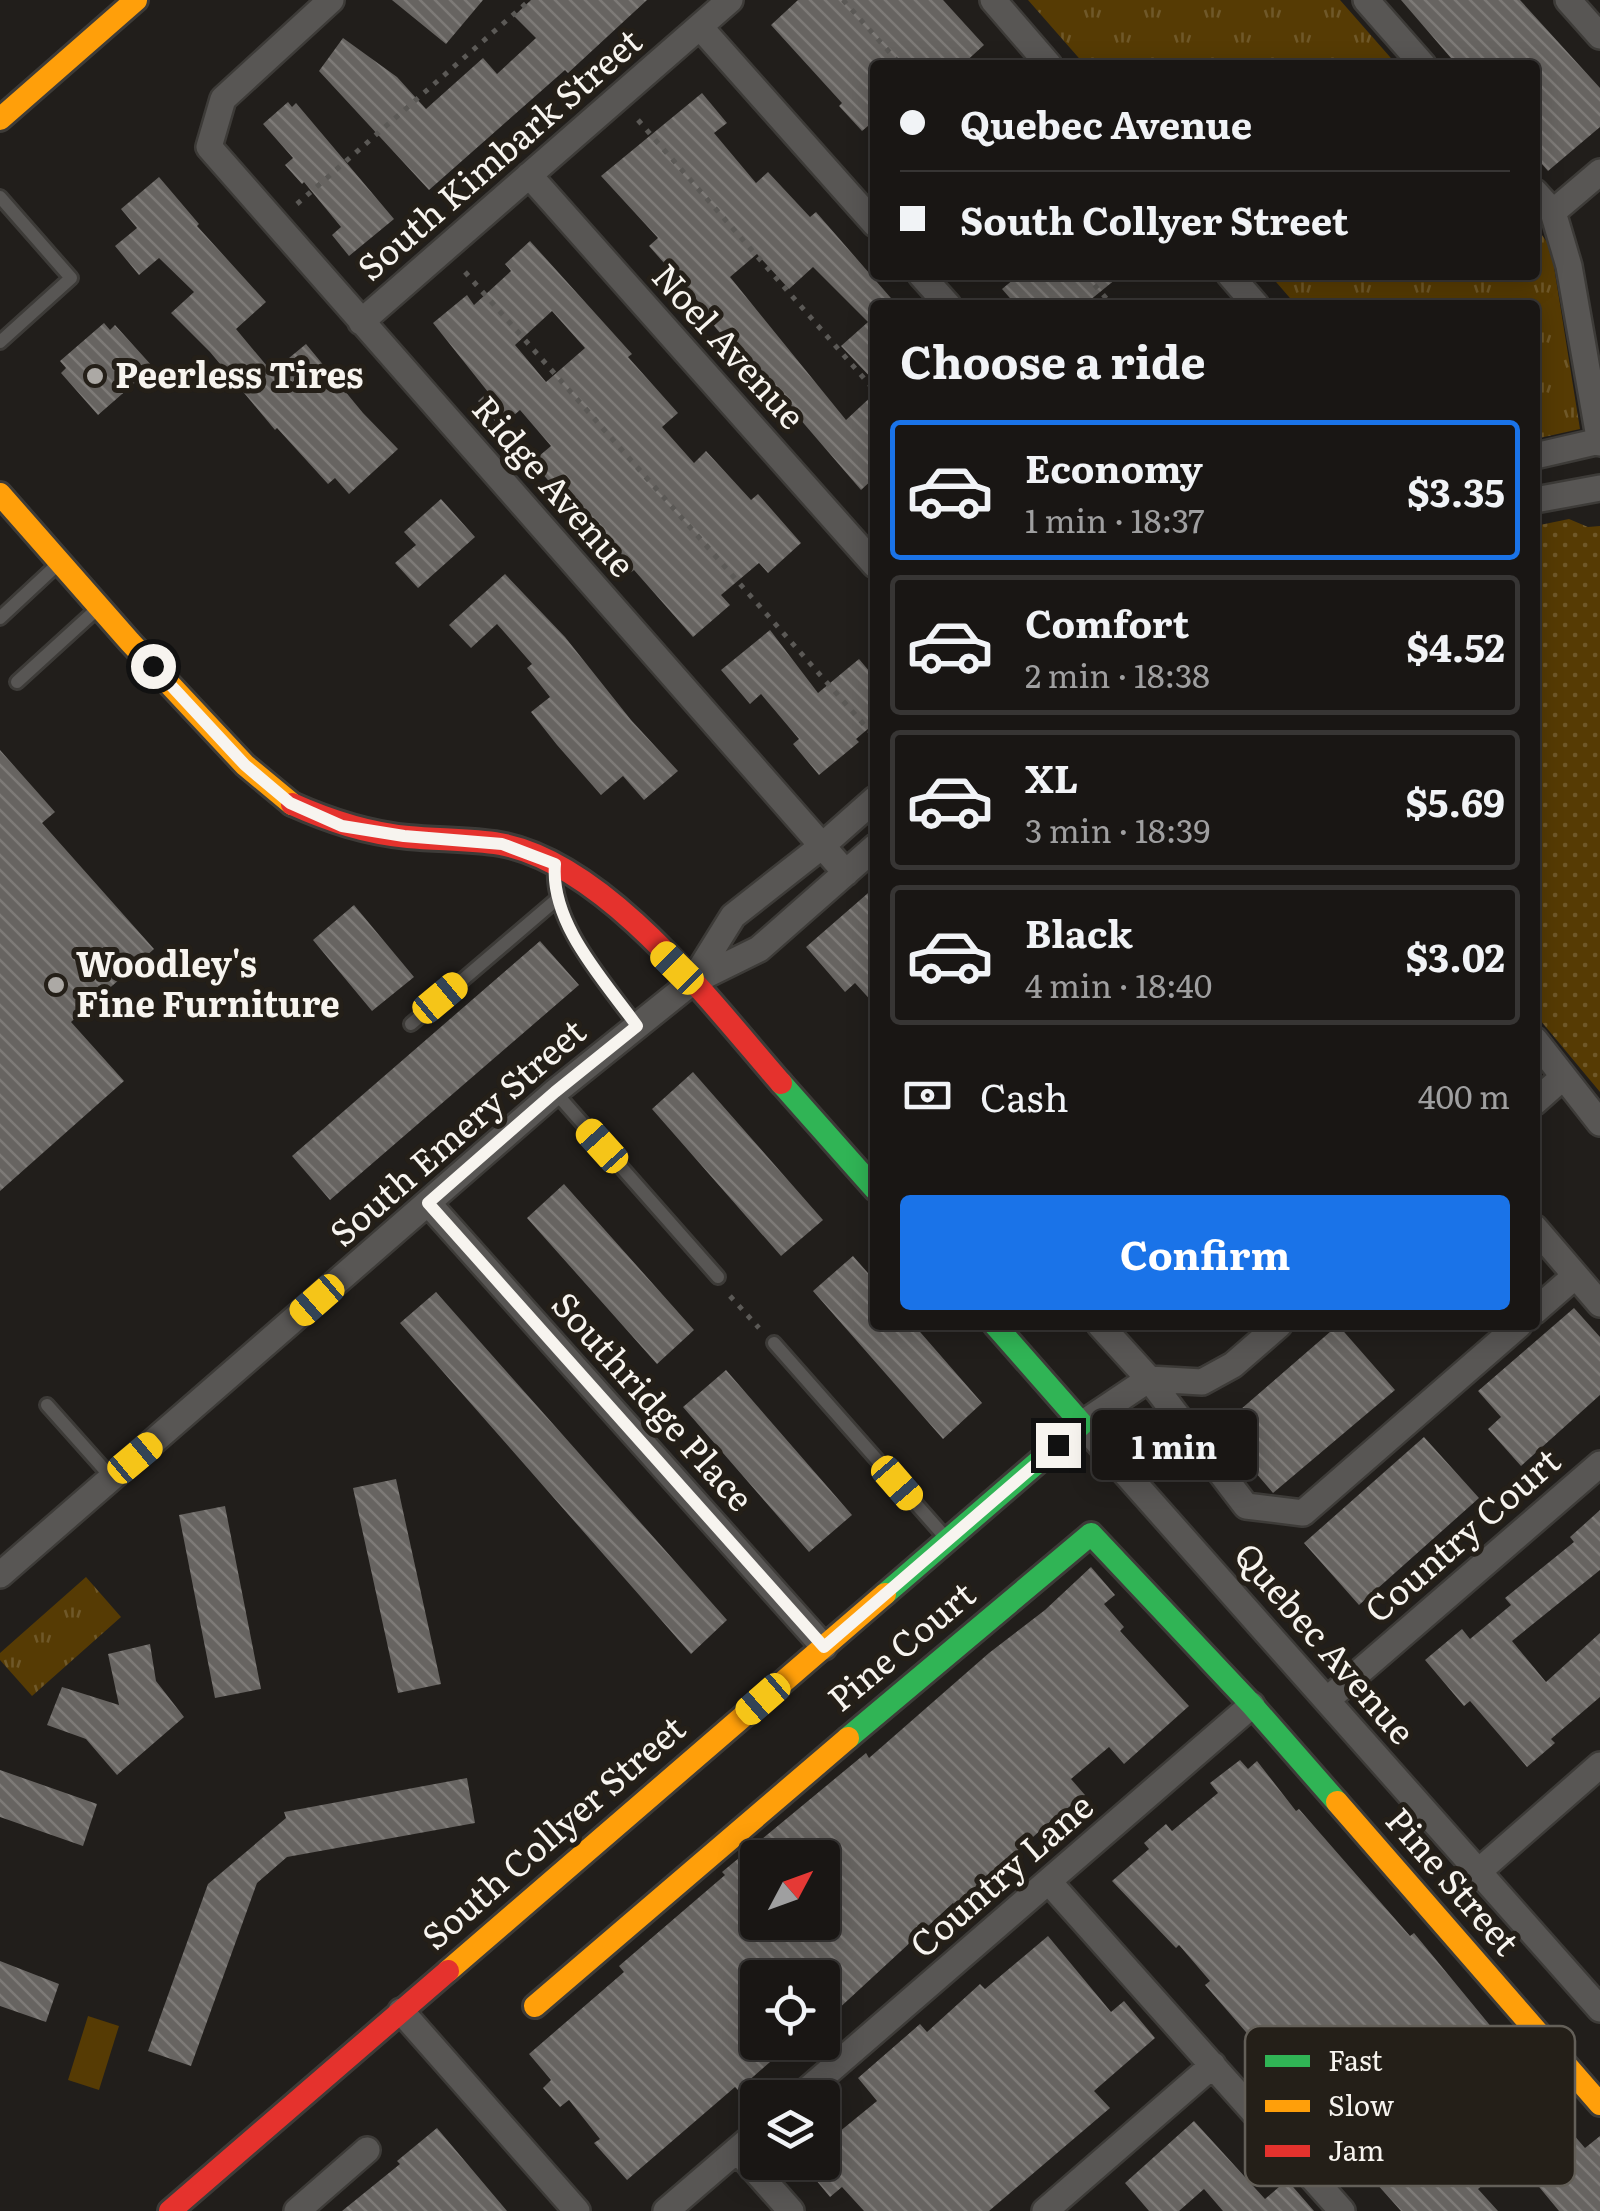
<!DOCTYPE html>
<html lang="en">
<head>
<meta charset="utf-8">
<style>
	body { margin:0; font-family:Literata,serif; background:#262322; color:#f1f3f6; height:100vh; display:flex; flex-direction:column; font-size:38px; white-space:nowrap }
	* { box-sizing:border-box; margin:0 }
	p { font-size:32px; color:#9f9fa0 }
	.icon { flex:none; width:55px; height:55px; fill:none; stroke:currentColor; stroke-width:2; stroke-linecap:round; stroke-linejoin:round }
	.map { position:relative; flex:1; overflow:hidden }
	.panel { position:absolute; left:870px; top:300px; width:670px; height:1030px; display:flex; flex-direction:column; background:#191614; border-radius:10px; box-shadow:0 5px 25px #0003,0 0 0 2px #373534 }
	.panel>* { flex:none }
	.hud { position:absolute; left:870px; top:60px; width:670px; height:220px; border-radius:10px; box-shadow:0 5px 25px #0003,0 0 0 2px #373534; display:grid; align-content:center; height:220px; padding:0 30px; background:#191614 }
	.needle { width:65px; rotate:49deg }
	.buttons { position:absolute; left:740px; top:1840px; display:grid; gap:20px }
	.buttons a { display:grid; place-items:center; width:100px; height:100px; border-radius:10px; background:#191614; box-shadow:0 5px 25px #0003,0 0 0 2px #373534; font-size:50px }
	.end { position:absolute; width:45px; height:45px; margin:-22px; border:12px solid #f7f4ef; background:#111; box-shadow:0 0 0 5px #111 }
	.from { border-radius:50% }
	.bubble { position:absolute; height:70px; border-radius:10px; background:#191614; box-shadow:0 5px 25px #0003,0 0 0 2px #373534; font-size:32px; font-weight:700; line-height:70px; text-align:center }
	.car { position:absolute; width:30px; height:60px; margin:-30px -15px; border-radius:12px; box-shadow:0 0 8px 2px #0007; background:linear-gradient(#f5c518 24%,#345 0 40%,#f5c518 0 76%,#345 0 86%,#f5c518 0) }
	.hud b { display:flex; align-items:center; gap:35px; height:95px; font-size:38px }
	.hud b+b { border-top:2px solid #373534 }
	.hud i { width:25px; height:25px; background:#f1f3f6 }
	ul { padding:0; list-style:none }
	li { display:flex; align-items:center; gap:30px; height:140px; margin:0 20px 15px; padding:0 10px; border:5px solid #373534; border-radius:10px }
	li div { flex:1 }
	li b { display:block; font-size:38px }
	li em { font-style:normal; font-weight:700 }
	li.current { border-color:#1a73e8 }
	li>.icon { width:90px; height:90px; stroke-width:1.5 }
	h2 { padding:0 30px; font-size:45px; line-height:120px }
	.pay { display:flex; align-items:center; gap:25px; height:110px; padding:0 30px; font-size:38px }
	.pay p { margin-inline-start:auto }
	.button { display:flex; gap:20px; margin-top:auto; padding:20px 30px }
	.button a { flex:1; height:115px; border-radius:10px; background:#1a73e8; color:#fff; font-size:40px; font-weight:700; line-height:115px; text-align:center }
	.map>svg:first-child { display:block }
	.grass { fill:url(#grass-dots) }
	.park { fill:url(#park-tufts) }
	.garden { fill:#563b04 }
	.building { fill:url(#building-back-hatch); fill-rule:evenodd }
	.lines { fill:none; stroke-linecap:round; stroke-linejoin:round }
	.lane-casing { stroke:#3d3b38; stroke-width:18 }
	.street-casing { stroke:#3d3b38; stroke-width:30 }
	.fast-casing { stroke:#3d3b38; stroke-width:28 }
	.slow-casing { stroke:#3d3b38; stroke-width:28 }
	.jam-casing { stroke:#3d3b38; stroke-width:28 }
	.path { stroke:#5b5956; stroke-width:5; stroke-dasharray:5 8; stroke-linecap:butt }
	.lane { stroke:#585654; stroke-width:12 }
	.street { stroke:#585654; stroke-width:25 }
	.fast { stroke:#30b455; stroke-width:22 }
	.slow { stroke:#ff9f0a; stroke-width:22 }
	.jam { stroke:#e5322d; stroke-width:22 }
	.route { stroke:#f7f4ef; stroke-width:12 }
	.poi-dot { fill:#aca9a5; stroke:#241f18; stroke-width:4 }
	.labels { text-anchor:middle; stroke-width:10; stroke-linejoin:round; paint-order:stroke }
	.street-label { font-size:35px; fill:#f7f4ef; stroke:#241f18 }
	.poi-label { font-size:35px; font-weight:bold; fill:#f7f4ef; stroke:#241f18; text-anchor:start }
	.key { fill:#241f18; stroke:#635f58; stroke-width:2.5 }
	.key-label { font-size:28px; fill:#f7f4ef }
</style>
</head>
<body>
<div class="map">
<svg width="1600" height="2211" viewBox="0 0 1600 2211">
	<defs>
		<pattern id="grass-dots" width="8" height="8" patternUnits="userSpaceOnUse" patternTransform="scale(2.5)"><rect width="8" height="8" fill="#563b04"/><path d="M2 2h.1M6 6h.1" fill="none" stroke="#6f5829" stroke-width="1.8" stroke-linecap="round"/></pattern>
		<pattern id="park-tufts" width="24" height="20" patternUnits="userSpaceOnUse" patternTransform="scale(2.5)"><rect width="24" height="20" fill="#563b04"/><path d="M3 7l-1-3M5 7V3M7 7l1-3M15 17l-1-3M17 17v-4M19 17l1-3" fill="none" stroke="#6f5829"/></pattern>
		<pattern id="building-back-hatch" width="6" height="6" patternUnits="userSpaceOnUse" patternTransform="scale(2.5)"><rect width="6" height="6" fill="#676461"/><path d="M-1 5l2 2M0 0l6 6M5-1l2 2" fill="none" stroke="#7e7b78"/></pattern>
	</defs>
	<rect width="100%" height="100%" fill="#211e1b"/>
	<path class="grass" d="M1569 519 1588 527 1600 526V1092L1540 1020 1535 993V526Z"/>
	<path class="park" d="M1028 0H1340L1397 65H1085Z
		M1535 225 1551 248 1580 429 1535 439V305H1296L1270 275H1535Z
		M86 1577 121 1617 32 1696 0 1660V1653Z"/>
	<path class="garden" d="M88 2016 119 2026 99 2090 68 2080Z"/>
	<path class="building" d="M392 0H483L446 44Z
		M531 0H647L568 73 565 70 429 190 319 71 343 38 397 77 426 109 483 58 497 74 536 38 514 16Z
		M798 0H943L984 45 962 65H875V120L862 131 839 106 842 103 771 25Z
		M1401 0H1520L1600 88V127L1548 171 1535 156V65H1457Z
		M702 93 727 123 714 133 756 183 768 172 810 217 816 212 897 305H875V382L841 346 868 322 813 267 789 289 757 254 730 277 846 420 875 393V477L861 490 743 353 739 356 701 310 704 308 649 246 658 238 601 176Z
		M288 102 292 107 296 103 394 219 349 256 332 235 341 227 304 182 302 184 285 165 293 158 263 124Z
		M159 177 199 224 197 226 266 302 236 329 272 372 306 344 363 413 398 449 349 494 335 478 328 484 277 428 275 430 210 352 171 313 194 292 159 258 139 275 115 246 137 228 121 209Z
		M530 241 632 354 628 357 678 413 662 427 694 463 706 451 751 500 758 494 801 543 768 573 759 563 721 595 730 605 693 637 634 570 630 573 532 462 551 446 520 410 500 427 478 401 488 392 433 323 467 295 474 305 511 271 505 264ZM552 311 585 348 546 382 515 345Z
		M1019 275H1121L1084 305H1016L1002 289Z
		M104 323 110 330 115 325 153 367 98 415 61 373 66 368 60 361Z
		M441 499 475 537 418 588 395 563 416 545 404 532Z
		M505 574 565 637 631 720 678 771 644 800 623 776 601 795 557 745 531 712 550 697 527 668 532 664 497 624 471 648 449 625Z
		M770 630 818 693 859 659 875 678V723L856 739 859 742 819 775 793 744 799 739 761 694 750 704 721 670Z
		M0 750 55 812 42 823 154 949 71 1022 124 1081 0 1191Z
		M875 887V1005L855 983 845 992 806 947Z
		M354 905 414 977 372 1011 313 940Z
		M540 941 579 985 330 1200 292 1156Z
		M693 1072 823 1220 781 1256 652 1109Z
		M564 1184 694 1330 657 1364 527 1218Z
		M853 1256 875 1281V1325H914L982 1403 943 1439 813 1291Z
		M436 1292 727 1620 691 1654 400 1323Z
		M1574 1308 1600 1337V1395L1521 1466 1488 1429 1501 1417 1478 1391Z
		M1338 1325 1395 1390 1273 1493 1218 1429Z
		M726 1370 852 1515 809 1552 683 1407Z
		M1424 1437 1479 1498 1359 1605 1304 1543Z
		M396 1479 441 1684 398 1693 353 1488Z
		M225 1506 261 1689 215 1698 179 1515Z
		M1600 1510V1570L1512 1641 1546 1682 1600 1633V1697L1551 1739 1555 1743 1527 1767 1470 1701 1464 1706 1425 1660 1462 1629 1470 1639 1511 1605 1505 1598 1574 1542 1570 1537Z
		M1091 1567 1115 1595 1104 1604 1124 1627 1120 1631 1189 1706 1124 1764 1109 1747 1071 1779 1085 1795 1053 1819 994 1872 996 1875 957 1907 953 1903 822 2024V1978H758V2042H793L738 2090 735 2087 627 2180 594 2143 600 2139 569 2100 560 2107 543 2088 551 2080 529 2054 624 1972 619 1966 725 1875 722 1872 866 1753 869 1758 989 1653 1045 1610ZM758 1858H822V1881L839 1899 822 1914V1922H758Z
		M150 1644 156 1681 184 1717 117 1775 86 1739 47 1725 62 1687 119 1705 108 1654Z
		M1240 1760 1248 1769 1257 1761 1296 1811 1299 1809 1410 1936 1414 1933 1493 2029 1487 2034 1585 2148 1600 2136V2211H1559L1515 2158 1478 2189 1498 2211H1401L1359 2164 1366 2158 1313 2095 1301 2106 1274 2074 1279 2070 1205 1985 1210 1981 1179 1945 1176 1948 1112 1881 1149 1849 1144 1843 1166 1824 1172 1831 1218 1793 1210 1783Z
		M0 1770 97 1804 83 1846 0 1817Z
		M467 1778 475 1823 287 1857 257 1883 191 2066 148 2051 208 1884 286 1818 284 1812Z
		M1048 1936 1111 2012 1124 2001 1155 2038 1094 2091 1110 2108 989 2211H864L842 2187 830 2197 801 2162H822V2113L839 2132 877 2101 858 2078 920 2024 927 2032 980 1984 985 1989Z
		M0 1961 59 1984 46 2022 0 2006Z
		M1194 2121 1265 2199 1287 2180 1314 2211H1223L1204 2189 1179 2211H1149L1125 2183Z
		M437 2128 507 2211H342L400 2164 397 2161Z"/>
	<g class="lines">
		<g class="lane-casing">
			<path id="lane" d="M0 197 71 278 0 342
				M0 618 58 564
				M17 682 96 610
				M555 866C550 922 606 983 637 1026
				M411 1024 556 900
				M555 1092 718 1277
				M774 1343 946 1538
				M47 1405 112 1478"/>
		</g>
		<g class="street-casing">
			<path id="street" d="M331 0 223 99 209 147 846 873
				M993 0 1049 65
				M1366 0 1423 65
				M1568 0 1600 36
				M700 27 875 224
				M529 175 875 565
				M1535 192 1553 212 1569 266 1600 443
				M1553 212 1600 172
				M921 275 948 305
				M1230 275 1256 305
				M361 322 730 0
				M1535 456 1600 441
				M1535 500 1600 488
				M692 982 733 916 822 846 875 799
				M1535 1040 1600 1123
				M1535 1102 1562 1078
				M428 1203 824 1647
				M1535 1228 1600 1304
				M1535 1311 1575 1276
				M1100 1325 1149 1379 1246 1506 1303 1513 1519 1325
				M1279 1325 1233 1365 1202 1382 1149 1379 1082 1424 1600 2009
				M0 1575 555 1092 692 982 759 949 875 847
				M1327 1700 1600 1464
				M1478 1872 1600 1765
				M1049 1882 1342 2211
				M401 2011 577 2211
				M798 2098 1252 1705
				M737 2150 791 2211
				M297 2211 367 2150
				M666 2211 758 2132
				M1045 2211 1213 2065"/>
		</g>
		<g class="fast-casing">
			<path id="fast" d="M781 1083 875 1189
				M885 1594 1082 1424 995 1325
				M848 1738 1091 1534 1252 1705 1337 1802"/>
		</g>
		<g class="slow-casing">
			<path id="slow" d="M0 119 136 0
				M0 494 130 642 245 765 292 804
				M1337 1802 1600 2104
				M448 1971 885 1594
				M535 2006 848 1738"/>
		</g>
		<g class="jam-casing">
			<path id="jam" d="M292 804C330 821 366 833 408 837 439 840 470 839 500 844 606 863 712 1004 781 1083
				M170 2211 448 1971"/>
		</g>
		<path class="path" d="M843 0 901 65
			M638 120 875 391
			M297 204 530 0
			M465 272 875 737
			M1086 275 1112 305
			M730 1296 759 1328"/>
		<use href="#lane" class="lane"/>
		<use href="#street" class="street"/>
		<use href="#fast" class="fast"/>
		<use href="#slow" class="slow"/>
		<use href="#jam" class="jam"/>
	</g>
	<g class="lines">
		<path class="route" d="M153 666 245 765 290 803 342 826 404 836 502 844 555 864C550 924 604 980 637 1026L555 1092 428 1203 824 1647 1058 1445"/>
	</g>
	<g class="poi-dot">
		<circle cx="95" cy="376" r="10"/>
		<circle cx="56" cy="985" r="10"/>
	</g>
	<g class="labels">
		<g class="street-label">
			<text transform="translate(500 155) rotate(-41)" y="12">South Kimbark Street</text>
			<text transform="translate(728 347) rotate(48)" y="12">Noel Avenue</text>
			<text transform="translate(553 487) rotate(49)" y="12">Ridge Avenue</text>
			<text transform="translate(458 1133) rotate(-41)" y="12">South Emery Street</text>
			<text transform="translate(652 1402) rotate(48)" y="12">Southridge Place</text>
			<text transform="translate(1463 1536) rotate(-41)" y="12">Country Court</text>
			<text transform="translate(1324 1644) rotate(49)" y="12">Quebec Avenue</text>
			<text transform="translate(902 1647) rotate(-40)" y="12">Pine Court</text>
			<text transform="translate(554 1833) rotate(-41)" y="12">South Collyer Street</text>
			<text transform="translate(1002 1876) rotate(-41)" y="12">Country Lane</text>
			<text transform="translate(1452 1882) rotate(49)" y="12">Pine Street</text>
		</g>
		<g class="poi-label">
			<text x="115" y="388">Peerless Tires</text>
			<text x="76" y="977">Woodley's<tspan x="76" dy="40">Fine Furniture</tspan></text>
		</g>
	</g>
	<rect x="1245" y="2026" width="330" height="160" rx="15" class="key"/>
	<rect x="1265" y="2055" width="45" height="12" fill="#30b455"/>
	<rect x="1265" y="2100" width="45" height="12" fill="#ff9f0a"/>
	<rect x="1265" y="2145" width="45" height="12" fill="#e5322d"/>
	<g class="key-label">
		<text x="1328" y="2071">Fast</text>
		<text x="1328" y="2116">Slow</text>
		<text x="1328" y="2161">Jam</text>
	</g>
</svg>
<div class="buttons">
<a><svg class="needle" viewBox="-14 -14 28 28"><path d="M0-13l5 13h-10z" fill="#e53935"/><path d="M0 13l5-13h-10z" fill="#9f9fa0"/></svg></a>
<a><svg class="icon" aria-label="locate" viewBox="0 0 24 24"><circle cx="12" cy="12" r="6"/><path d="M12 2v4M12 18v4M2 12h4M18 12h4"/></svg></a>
<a><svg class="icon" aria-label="layers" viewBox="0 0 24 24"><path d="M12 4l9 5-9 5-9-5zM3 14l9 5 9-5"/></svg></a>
</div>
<i class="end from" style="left:153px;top:666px"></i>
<i class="end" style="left:1058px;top:1445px"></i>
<div class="bubble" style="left:1092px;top:1410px;width:165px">1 min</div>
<i class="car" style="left:677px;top:968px;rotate:315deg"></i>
<i class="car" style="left:440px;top:998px;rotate:50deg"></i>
<i class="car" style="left:602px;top:1146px;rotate:318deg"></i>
<i class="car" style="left:317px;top:1300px;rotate:229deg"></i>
<i class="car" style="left:135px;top:1458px;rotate:50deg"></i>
<i class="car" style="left:897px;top:1483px;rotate:139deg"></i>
<i class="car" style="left:763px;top:1699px;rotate:229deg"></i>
<div class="hud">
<b><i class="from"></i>Quebec Avenue</b>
<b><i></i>South Collyer Street</b>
</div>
<section class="panel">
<h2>Choose a ride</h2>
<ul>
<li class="current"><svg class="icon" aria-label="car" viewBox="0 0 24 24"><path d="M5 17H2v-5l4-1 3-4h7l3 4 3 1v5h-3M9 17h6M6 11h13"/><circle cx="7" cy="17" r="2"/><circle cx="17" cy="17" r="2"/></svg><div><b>Economy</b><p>1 min · 18:37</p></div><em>$3.35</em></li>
<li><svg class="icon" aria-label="car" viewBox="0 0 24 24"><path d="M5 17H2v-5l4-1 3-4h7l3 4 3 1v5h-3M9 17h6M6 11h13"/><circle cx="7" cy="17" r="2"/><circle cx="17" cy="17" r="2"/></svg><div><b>Comfort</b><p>2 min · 18:38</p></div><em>$4.52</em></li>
<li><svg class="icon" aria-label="car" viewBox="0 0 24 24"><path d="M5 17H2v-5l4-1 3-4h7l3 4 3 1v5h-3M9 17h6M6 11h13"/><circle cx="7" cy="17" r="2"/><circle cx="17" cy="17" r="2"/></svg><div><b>XL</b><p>3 min · 18:39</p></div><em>$5.69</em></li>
<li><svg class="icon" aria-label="car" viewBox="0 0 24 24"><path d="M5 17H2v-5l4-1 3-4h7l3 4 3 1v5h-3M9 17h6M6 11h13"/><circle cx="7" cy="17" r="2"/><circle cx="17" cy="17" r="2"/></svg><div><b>Black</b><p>4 min · 18:40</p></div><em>$3.02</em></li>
</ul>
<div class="pay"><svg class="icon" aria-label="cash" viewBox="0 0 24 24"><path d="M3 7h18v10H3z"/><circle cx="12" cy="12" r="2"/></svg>Cash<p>400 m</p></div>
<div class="button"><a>Confirm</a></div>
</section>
</div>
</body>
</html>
